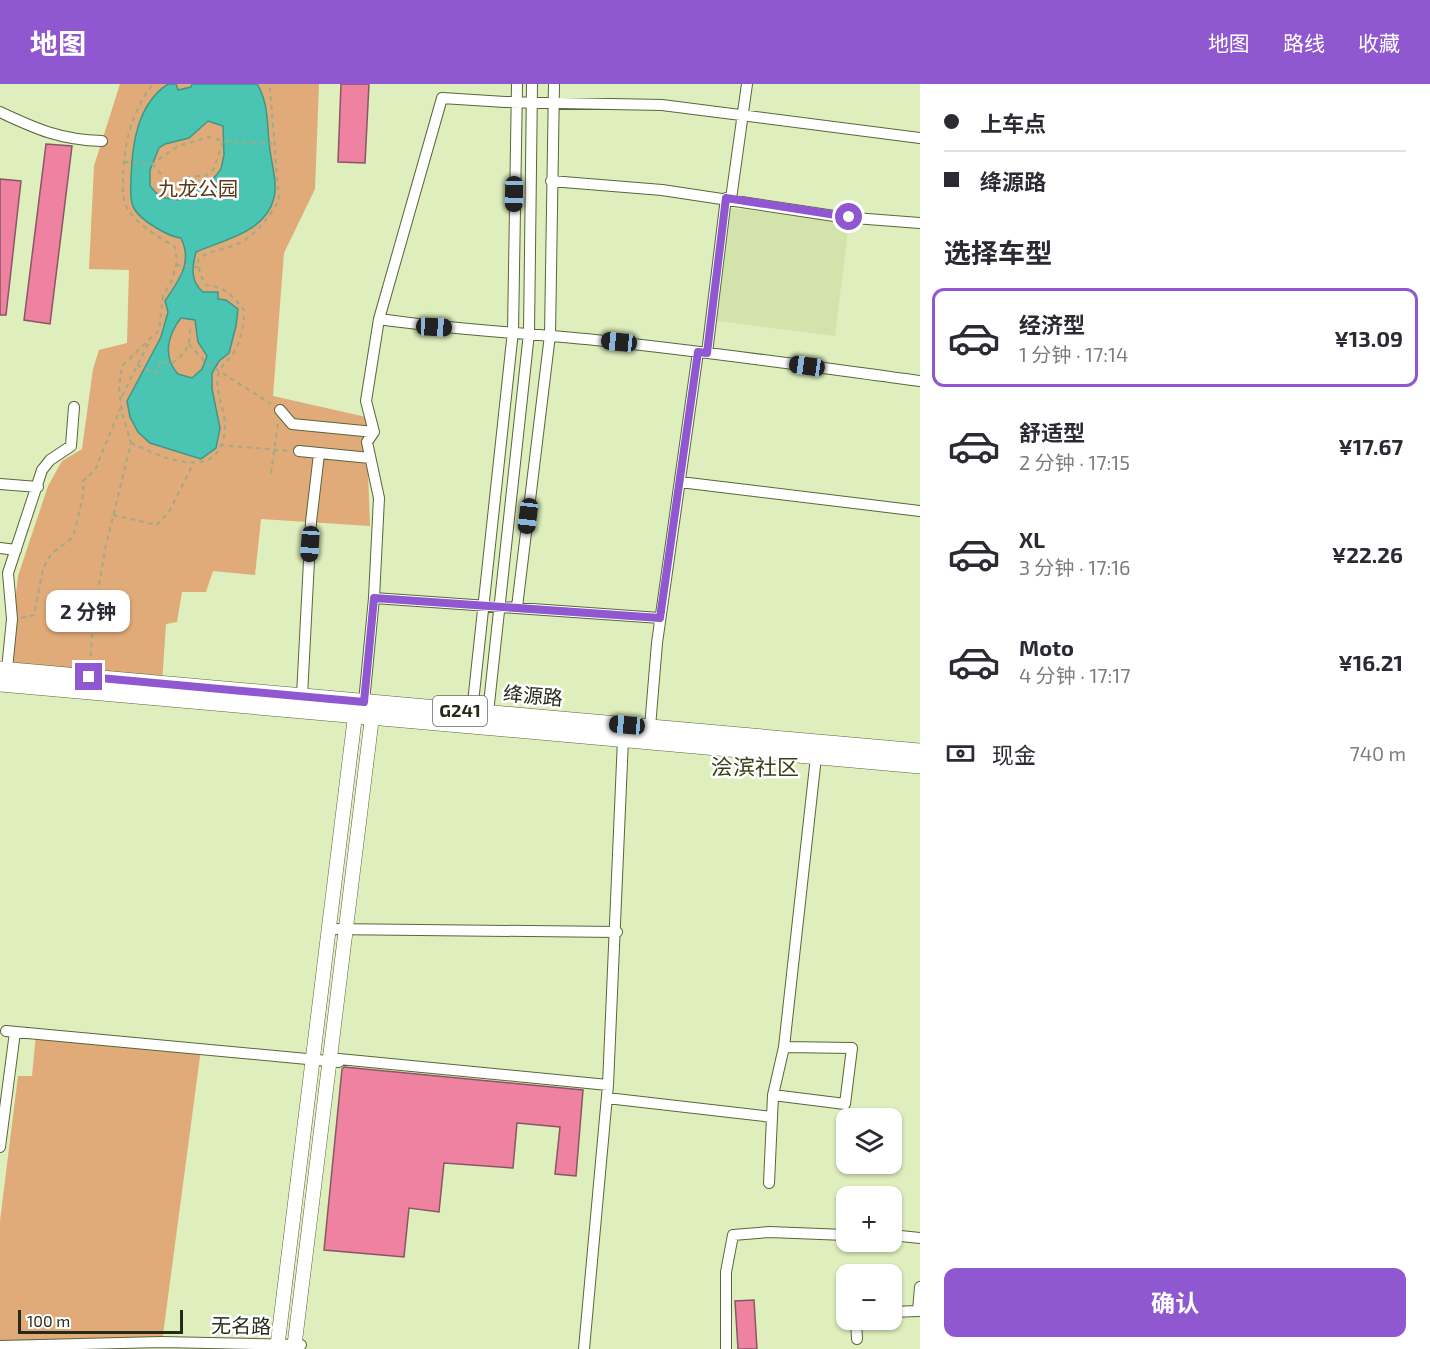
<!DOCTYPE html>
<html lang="zh">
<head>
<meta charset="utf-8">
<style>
	body { margin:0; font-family:"Exo 2","Noto Sans SC",sans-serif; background:#f2f2f3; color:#2b2b33; height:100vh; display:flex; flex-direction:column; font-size:22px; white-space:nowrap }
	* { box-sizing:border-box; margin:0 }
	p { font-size:20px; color:#7c7c81 }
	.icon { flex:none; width:33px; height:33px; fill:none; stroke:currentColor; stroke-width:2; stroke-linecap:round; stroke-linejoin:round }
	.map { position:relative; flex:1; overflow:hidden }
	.side { display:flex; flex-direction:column; background:#fff; width:510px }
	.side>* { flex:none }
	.banner { display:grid; align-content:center; height:132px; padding:0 24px; background:#fff }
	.buttons { position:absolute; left:836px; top:1024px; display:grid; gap:12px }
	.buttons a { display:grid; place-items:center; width:66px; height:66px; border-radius:12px; background:#fff; box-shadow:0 2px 4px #0004; font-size:30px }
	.scale { position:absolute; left:18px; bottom:15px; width:165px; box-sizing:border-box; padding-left:6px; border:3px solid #262b19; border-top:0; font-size:16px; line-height:21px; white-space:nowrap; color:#262b19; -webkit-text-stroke:4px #fff; paint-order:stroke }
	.end { position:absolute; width:27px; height:27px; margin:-14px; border:8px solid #8f58d0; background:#fff; box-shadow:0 0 0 3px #fff }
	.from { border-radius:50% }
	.bubble { position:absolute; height:42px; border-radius:12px; background:#fff; box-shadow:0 2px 4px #0004; font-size:20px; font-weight:700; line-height:42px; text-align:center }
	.car { position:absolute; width:18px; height:36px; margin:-18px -9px; border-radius:8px; box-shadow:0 0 4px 2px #0007; background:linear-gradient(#222 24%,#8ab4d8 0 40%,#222 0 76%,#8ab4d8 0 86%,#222 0) }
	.banner b { display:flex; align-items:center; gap:21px; height:57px; font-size:22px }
	.banner b+b { border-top:2px solid #e1e1e2 }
	.banner i { width:15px; height:15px; background:#2b2b33 }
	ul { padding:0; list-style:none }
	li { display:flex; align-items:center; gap:18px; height:99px; margin:0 12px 9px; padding:0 12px; border:3px solid transparent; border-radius:12px }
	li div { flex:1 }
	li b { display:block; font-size:22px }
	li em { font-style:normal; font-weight:700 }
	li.active { border-color:#8f58d0 }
	li>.icon { width:54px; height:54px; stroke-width:1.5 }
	h2 { padding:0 24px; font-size:27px; line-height:72px }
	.pay { display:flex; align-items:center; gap:15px; height:66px; padding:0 24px; font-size:22px }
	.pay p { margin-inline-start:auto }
	.button { display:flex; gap:12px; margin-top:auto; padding:12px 24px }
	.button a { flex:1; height:69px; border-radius:12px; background:#8f58d0; color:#fff; font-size:24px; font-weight:700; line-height:69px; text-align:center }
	header { display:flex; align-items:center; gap:36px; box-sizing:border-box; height:84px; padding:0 30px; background:#8f58d0; color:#fff }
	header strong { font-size:28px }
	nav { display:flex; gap:33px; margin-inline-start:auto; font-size:21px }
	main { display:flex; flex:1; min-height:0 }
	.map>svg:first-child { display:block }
	.built { fill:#d2e4ac }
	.green { fill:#e0aa79 }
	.water { fill:#4ac5b4; stroke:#3f9786; stroke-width:1.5; fill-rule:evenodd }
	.building { fill:#ef81a1; stroke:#875764; stroke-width:1.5 }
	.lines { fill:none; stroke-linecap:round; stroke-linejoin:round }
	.minor-casing { stroke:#59663a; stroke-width:12 }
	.major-casing { stroke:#59663a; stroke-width:15 }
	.highway-casing { stroke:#59663a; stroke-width:16 }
	.path { stroke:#9fab85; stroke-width:2; stroke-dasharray:4.5 4.5; stroke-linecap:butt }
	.minor { stroke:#fff; stroke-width:10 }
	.major { stroke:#fff; stroke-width:14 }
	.highway { stroke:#fff; stroke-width:15 }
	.route { stroke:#8f58d0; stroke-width:8 }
	.labels { text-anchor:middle; stroke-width:5; stroke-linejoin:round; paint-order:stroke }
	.shield { fill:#fff; stroke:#676b5e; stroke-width:1.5 }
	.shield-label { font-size:18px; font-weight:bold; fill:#262b19 }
	.park-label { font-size:20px; fill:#5b3918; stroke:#fff }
	.street-label { font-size:20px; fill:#262b19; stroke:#fff }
	.quarter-label { font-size:22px; fill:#364116; stroke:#fff }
</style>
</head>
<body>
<header>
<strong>地图</strong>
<nav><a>地图</a><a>路线</a><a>收藏</a></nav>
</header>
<main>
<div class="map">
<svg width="920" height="1265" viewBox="0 0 920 1265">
	<rect width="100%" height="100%" fill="#deeebd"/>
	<path class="built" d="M731 124 849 138 835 252 717 237Z"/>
	<path class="green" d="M120 0H319L315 105 284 169 273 312 366 333 370 442 261 435 255 491 213 487 206 508H182L177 538 166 540 162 599 7 585 18 492 48 402 62 377 82 365 93 285 99 266 127 259 129 186 89 185 94 82Z
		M36 950 201 965 162 1258 0 1262V1137L18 992H32Z"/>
	<path class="water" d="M168 0H176L178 6 191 3 192 0H257C268 17 267 38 269 58 270 75 278 97 274 114 265 149 223 156 196 168 192 183 190 197 203 208H218V215L226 216 238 225 236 242 229 269 219 277 212 289V305L220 344 216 364 201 375 150 359 138 348 130 333 127 317 161 253 168 228 165 217C179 196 193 179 181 154 169 153 142 137 135 126 129 117 131 104 131 94 132 61 137 20 168 0ZM208 37 223 42 224 71 221 85 210 99 178 116 160 113 150 102V86L159 64 165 60 189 54ZM181 234 195 236 198 258 207 272 202 285 192 294 178 290C162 273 168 250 181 234Z"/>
	<path class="building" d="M341 0H369L365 79 338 78Z
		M46 60 72 62 50 240 24 236Z
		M0 95 21 97 6 231H0Z
		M344 983 583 1006 576 1092 555 1090 560 1043 517 1039 513 1084 444 1079 439 1128 409 1124 404 1173 324 1166 342 985Z
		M754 1216 757 1265H738L735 1217Z"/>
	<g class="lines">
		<g class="minor-casing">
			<path id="minor" d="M0 28C36 45 61 56 102 57
				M551 97 662 106 841 133 920 139
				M731 115 747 0
				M379 235C454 246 529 249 605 257 710 268 815 283 920 297
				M707 269 726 114
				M280 326 292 340 374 348
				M299 367 370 374
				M680 398 920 427
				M0 400 38 403
				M0 464 16 466
				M374 514 660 534
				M517 523 550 251 554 0
				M7 585 12 535 8 489 42 386 50 376 71 362 74 323
				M302 612 311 438 319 370
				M364 618 374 514 379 414 367 358 374 348 366 317 379 235 442 14 505 18 662 21 920 54
				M472 628 513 247 517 0
				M488 629 529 249 532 0
				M650 643 657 559 698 268
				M329 845 617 848
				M6 947 339 978
				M339 975 608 1001
				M773 1011 784 963
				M607 1014 772 1033
				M0 1063 15 948
				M769 1099 773 1011 845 1020 852 964 784 963 816 673
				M891 1151 920 1154
				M891 1228 918 1227 920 1203
				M856 1236 857 1255
				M0 1262 162 1258 301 1261
				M584 1265 608 1001 623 655
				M726 1265V1188L733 1151 769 1148 846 1151"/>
		</g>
		<g class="major-casing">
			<path id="major" d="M277 1265 355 632
				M294 1265 372 633"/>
		</g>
		<g class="highway-casing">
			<path id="highway" d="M0 585 920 667
				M0 600 920 682"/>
		</g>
		<path class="path" d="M124 78 152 80 178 62 208 53 223 57 272 60
			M152 80 170 100H176L192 92H205L214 85 223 57
			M176 181 198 183
			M189 260 205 278 271 320
			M137 281 155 289 161 277 171 280C185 270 191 263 190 244
			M122 312 149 258
			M131 359C161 373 222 402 225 343 226 327 215 310 218 293 219 283 227 278 233 270 241 258 244 241 244 226 233 212 225 203 206 201L200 190 198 176C210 165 222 167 237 160 256 152 269 133 279 116L270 5 266 0
			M220 361 289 367
			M271 389 278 339
			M113 431 157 441 170 426 193 380
			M21 534 34 531 43 485 51 470 72 454 75 446 84 407 82 398 95 386 120 325
			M90 581 93 538 105 465 131 359 122 329 119 304 122 282 159 246 163 212 172 196 177 178 175 163C159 153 134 139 126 122 122 114 123 103 123 95 124 60 131 28 153 0"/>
		<use href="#minor" class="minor"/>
		<use href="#major" class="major"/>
		<use href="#highway" class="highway"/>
	</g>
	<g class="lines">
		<path class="route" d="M89 593 364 618 374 514 660 534 698 268 707 269 726 114 849 133"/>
	</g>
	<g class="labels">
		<rect class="shield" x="433" y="612" width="54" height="30" rx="4.5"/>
		<g class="shield-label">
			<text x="460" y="633">G241</text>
		</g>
		<g class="park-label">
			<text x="198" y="112">九龙公园</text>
		</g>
		<g class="street-label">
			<text transform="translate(533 612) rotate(5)" y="7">绛源路</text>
			<text transform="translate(241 1242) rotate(1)" y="7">无名路</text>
		</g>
		<g class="quarter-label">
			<text x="755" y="691">浍滨社区</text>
		</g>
	</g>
</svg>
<div class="buttons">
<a><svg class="icon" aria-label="layers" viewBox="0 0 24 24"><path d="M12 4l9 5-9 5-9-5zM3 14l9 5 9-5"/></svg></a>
<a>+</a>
<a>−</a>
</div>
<div class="scale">100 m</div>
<i class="end from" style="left:849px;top:133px"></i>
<i class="end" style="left:89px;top:593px"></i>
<div class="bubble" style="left:46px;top:506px;width:84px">2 分钟</div>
<i class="car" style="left:514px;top:110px;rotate:181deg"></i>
<i class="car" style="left:434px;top:243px;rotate:93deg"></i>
<i class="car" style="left:619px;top:258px;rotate:276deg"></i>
<i class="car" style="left:807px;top:282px;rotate:278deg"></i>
<i class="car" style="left:528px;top:432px;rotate:187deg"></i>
<i class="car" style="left:310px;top:460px;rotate:184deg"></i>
<i class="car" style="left:627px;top:641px;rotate:275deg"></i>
</div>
<section class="side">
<div class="banner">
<b><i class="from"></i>上车点</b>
<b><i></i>绛源路</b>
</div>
<h2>选择车型</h2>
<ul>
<li class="active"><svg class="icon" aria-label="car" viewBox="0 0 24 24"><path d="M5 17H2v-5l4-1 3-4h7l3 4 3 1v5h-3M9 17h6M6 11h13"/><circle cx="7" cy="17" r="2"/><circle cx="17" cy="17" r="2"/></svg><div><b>经济型</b><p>1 分钟 · 17:14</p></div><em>¥13.09</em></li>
<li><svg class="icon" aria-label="car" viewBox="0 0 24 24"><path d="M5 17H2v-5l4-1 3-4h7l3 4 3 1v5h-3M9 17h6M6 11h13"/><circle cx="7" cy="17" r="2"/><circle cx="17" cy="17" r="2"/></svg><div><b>舒适型</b><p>2 分钟 · 17:15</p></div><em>¥17.67</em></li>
<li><svg class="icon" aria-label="car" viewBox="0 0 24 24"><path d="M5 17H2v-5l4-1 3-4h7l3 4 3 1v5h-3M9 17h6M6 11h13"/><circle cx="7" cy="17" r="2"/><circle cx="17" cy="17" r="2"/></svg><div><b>XL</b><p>3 分钟 · 17:16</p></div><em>¥22.26</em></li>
<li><svg class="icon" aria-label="car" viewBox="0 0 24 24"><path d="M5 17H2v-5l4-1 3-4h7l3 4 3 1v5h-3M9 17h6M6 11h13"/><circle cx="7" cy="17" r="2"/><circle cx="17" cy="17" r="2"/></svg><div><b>Moto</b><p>4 分钟 · 17:17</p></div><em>¥16.21</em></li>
</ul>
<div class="pay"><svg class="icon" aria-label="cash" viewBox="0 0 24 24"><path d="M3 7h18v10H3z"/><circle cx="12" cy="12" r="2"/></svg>现金<p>740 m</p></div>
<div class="button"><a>确认</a></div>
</section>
</main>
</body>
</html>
